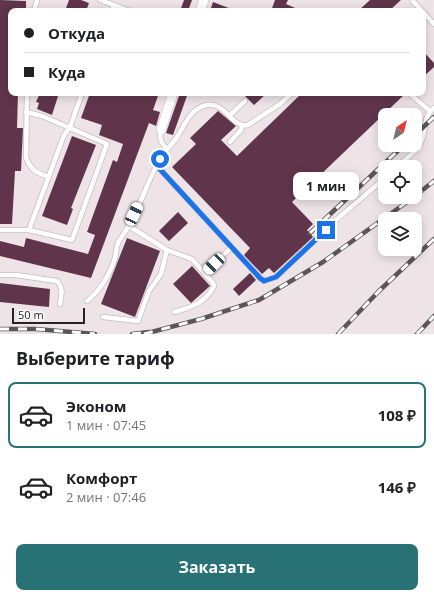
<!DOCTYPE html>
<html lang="ru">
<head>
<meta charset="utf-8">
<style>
	body { margin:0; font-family:"Open Sans",sans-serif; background:#f6f6f6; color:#202124; height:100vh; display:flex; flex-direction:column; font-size:15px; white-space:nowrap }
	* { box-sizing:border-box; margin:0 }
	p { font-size:13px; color:#757577 }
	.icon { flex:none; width:22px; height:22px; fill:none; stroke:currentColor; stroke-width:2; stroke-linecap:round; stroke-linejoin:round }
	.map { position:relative; height:334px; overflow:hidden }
	.panel { display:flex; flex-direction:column; background:#fff; flex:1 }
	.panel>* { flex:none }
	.top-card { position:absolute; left:8px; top:8px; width:418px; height:88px; border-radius:8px; box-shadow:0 2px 10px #0003; display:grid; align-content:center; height:88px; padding:0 16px; background:#fff }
	.needle { width:26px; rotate:35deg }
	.fabs { position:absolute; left:378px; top:108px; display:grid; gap:8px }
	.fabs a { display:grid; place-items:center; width:44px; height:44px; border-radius:8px; background:#fff; box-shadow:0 2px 10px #0003; font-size:20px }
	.scale { position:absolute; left:12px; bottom:10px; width:73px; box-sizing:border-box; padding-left:4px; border:2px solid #272325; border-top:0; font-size:11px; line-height:14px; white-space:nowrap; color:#272325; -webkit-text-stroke:3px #fff; paint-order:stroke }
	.end { position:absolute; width:18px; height:18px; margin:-9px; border:5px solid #1a73e8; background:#fff; box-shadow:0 0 0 2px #fff }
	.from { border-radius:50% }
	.bubble { position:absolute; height:28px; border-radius:8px; background:#fff; box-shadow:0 2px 10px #0003; font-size:13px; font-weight:700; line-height:28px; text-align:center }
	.car { position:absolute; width:12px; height:24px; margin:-12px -6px; border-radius:5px; box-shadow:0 0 3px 1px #0007; background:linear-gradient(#fff 24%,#345 0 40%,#fff 0 76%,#345 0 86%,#fff 0) }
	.top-card b { display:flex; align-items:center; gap:14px; height:38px; font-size:15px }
	.top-card b+b { border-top:1px solid #e0e0e0 }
	.top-card i { width:10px; height:10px; background:#202124 }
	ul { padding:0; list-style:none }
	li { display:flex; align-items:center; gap:12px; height:66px; margin:0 8px 6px; padding:0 8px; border:2px solid transparent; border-radius:8px }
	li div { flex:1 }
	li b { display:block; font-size:15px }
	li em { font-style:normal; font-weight:700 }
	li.active { border-color:#287275 }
	li>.icon { width:36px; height:36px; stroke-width:1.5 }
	h2 { padding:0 16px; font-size:18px; line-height:48px }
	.action { display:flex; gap:8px; margin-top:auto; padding:8px 16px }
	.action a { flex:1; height:46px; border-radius:8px; background:#287275; color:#fff; font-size:16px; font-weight:700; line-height:46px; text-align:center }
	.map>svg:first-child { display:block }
	.building { fill:#60354b }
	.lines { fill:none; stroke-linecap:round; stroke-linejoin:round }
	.service-casing { stroke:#c6bcc0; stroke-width:6 }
	.minor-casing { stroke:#c6bcc0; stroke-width:10 }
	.service { stroke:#fff; stroke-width:4.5 }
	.minor { stroke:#fff; stroke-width:9 }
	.rail-casing { stroke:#5c5658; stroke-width:4.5 }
	.rail { stroke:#fff; stroke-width:3; stroke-dasharray:9; stroke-linecap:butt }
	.route { stroke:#1a73e8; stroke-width:5 }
</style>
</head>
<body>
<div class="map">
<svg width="434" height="334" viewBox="0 0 434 334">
	<rect width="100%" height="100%" fill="#eee4e8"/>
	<path class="building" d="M0 0 26 1V11H11V93H18L17 128H23L21 171H15L12 224H0Z
		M69 0H81L89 3 86 11H65Z
		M184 0H192L188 11H180Z
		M275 0H288L286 4 302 11H271Z
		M370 0H401L389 11H358Z
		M213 2 234 10V11H210Z
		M423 51 434 63V67L423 77Z
		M40 93H59L52 115 37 109 39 103 36 102Z
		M90 93H159L153 110 160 112 156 126 149 123 91 278 0 256V241L24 247 26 238 88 254 95 235 87 232 113 160 117 162 123 144 99 135 102 125 81 118Z
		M180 93H188L173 135 166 133Z
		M242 93H267L254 105Z
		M302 93H406L292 202 313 224 307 230 313 237 274 273 269 268 262 274 244 255 250 248 172 167 196 144 190 138 218 111 236 126 221 140 237 156Z
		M72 136 96 145 71 208 73 209 67 225 42 216Z
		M178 212 188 223 169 241 159 231Z
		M127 238 160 251 135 317 101 304Z
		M192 266 210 286 191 303 173 284Z
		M250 273 256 280 239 296 233 289Z
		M0 283 50 289 49 307 0 302Z"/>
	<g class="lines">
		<g class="service-casing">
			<path id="service" d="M100 0 130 11
				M412 0 434 24
				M34 11 37 0
				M112 11 114 5
				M27 93 26 157C30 170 37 173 49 177
				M410 94 430 111
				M230 115 245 101
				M161 130C159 139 161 143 167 149
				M230 142 241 130 242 126
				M157 166 260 278 264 281 276 277 336 220 385 178
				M397 167C405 160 416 152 421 142 427 129 422 118 434 108
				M129 226 167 250 192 259 213 283 214 286C207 302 190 308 174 312
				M0 230H29L72 240 107 144 42 116 26 112
				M29 230 64 135 70 127 82 93
				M205 272 231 248
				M0 275H16L57 281C64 288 61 296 60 304
				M87 301C100 291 110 274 115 258 116 253 116 248 118 243 121 237 126 231 129 225 141 204 148 180 160 159 165 151 172 145 177 137 185 125 190 108 207 105 226 102 231 128 248 125L280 104 292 93
				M103 317 138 321 149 291 161 274 167 250"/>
		</g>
		<g class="minor-casing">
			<path id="minor" d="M200 11 204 0
				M161 130 173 93"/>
		</g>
		<use href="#service" class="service"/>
		<use href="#minor" class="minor"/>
		<g class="rail-casing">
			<path id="rail" d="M415 135 434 117
				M415 196 434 181
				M310 233 404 145
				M0 329H36L95 334
				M132 334 149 332
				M144 334 201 319 259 300 323 262 414 197
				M338 334 379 291 434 239
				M417 334 434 316"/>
		</g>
		<use href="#rail" class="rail"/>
	</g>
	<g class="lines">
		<path class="route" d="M160 159 157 166 260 278 264 281 276 277 326 230"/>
	</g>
</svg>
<div class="fabs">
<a><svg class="needle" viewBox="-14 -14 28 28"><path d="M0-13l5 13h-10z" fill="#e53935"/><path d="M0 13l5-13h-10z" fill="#757577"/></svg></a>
<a><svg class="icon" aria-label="locate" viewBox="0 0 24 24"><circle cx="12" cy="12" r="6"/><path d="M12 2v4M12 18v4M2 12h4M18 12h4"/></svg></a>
<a><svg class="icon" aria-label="layers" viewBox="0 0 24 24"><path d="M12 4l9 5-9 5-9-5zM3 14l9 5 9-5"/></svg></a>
</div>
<div class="scale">50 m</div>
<i class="end from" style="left:160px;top:159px"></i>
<i class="end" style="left:326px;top:230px"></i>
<div class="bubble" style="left:293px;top:172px;width:66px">1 мин</div>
<i class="car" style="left:134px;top:214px;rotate:25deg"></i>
<i class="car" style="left:214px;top:264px;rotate:226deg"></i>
<div class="top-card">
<b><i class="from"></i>Откуда</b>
<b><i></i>Куда</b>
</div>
</div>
<section class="panel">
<h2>Выберите тариф</h2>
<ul>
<li class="active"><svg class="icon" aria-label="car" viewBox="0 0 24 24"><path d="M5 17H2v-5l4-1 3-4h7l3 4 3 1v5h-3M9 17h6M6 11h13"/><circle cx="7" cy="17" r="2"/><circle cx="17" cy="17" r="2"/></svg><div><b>Эконом</b><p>1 мин · 07:45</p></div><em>108 ₽</em></li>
<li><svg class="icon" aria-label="car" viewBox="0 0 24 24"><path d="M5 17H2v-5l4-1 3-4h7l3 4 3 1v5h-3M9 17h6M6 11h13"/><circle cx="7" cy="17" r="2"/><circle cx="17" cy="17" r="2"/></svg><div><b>Комфорт</b><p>2 мин · 07:46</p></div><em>146 ₽</em></li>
</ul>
<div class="action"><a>Заказать</a></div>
</section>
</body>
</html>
